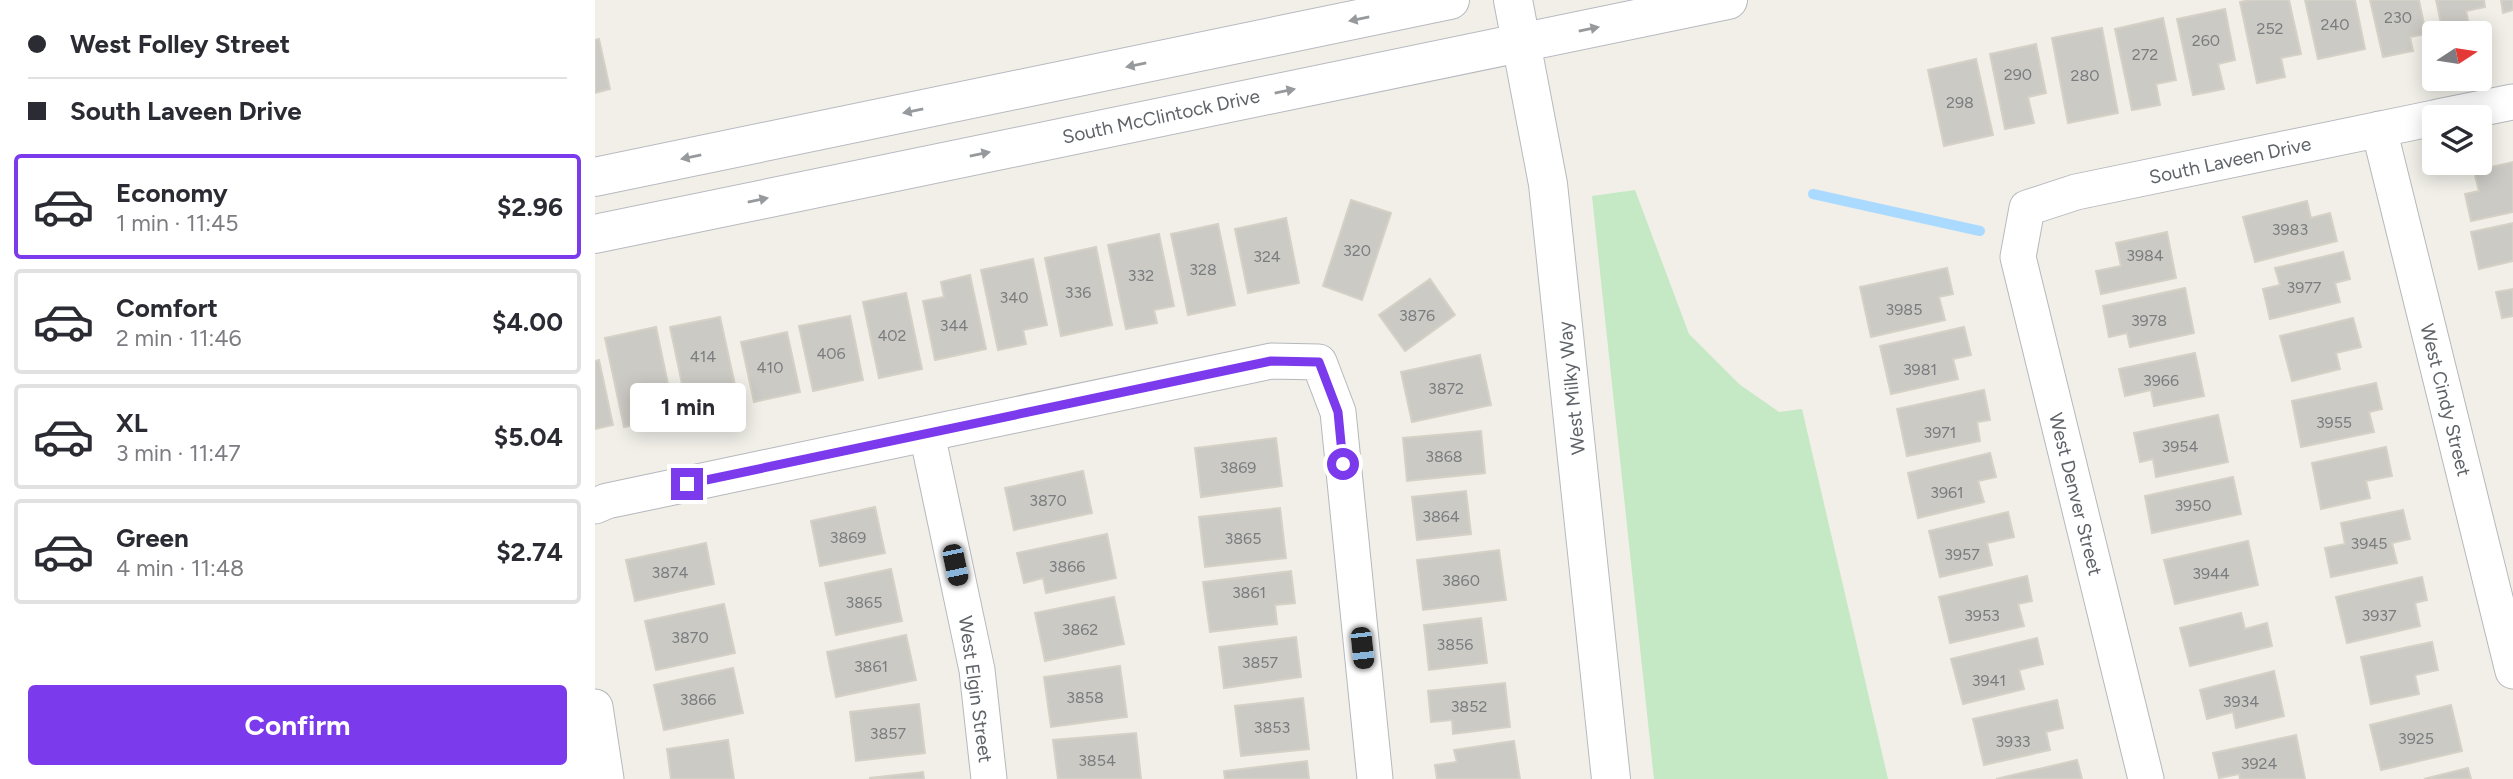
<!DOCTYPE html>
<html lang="en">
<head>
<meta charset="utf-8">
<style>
	body { margin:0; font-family:Figtree,sans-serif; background:#f7f7f7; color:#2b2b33; height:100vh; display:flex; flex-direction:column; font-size:26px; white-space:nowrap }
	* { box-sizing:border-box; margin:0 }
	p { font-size:23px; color:#7c7c81 }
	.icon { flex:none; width:38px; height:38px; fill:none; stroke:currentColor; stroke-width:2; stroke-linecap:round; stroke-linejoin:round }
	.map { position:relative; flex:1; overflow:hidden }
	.panel { display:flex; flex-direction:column; background:#fff; width:595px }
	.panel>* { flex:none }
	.top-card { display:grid; align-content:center; height:154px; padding:0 28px; background:#fff }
	.needle { width:46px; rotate:78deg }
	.controls { position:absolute; left:1827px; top:21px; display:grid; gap:14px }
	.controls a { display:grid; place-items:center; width:70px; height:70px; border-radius:7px; background:#fff; box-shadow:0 4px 18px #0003; font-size:35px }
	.end { position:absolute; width:32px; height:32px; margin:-16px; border:9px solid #7c3aed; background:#fff; box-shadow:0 0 0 4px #fff }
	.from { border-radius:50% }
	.bubble { position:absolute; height:49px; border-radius:7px; background:#fff; box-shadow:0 4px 18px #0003; font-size:23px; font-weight:700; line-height:49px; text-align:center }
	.car { position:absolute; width:21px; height:42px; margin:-21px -10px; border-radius:9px; box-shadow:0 0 5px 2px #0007; background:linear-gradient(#222 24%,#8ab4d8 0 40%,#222 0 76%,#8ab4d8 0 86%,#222 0) }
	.top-card b { display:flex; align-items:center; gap:24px; height:66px; font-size:26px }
	.top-card b+b { border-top:2px solid #e1e1e2 }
	.top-card i { width:18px; height:18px; background:#2b2b33 }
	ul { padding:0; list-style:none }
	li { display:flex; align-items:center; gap:21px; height:105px; margin:0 14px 10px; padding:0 14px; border:4px solid #e1e1e2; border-radius:7px }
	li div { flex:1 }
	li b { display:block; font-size:26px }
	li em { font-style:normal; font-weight:700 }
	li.selected { border-color:#7c3aed }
	li>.icon { width:63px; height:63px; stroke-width:1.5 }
	.action { display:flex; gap:14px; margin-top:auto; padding:14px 28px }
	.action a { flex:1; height:80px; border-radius:7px; background:#7c3aed; color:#fff; font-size:28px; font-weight:700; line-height:80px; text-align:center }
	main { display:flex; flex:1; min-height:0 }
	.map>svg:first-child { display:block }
	.green { fill:#c5e8c5 }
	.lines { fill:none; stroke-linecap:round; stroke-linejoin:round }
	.stream { stroke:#aadaff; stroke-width:10 }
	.building { fill:#cccac5; stroke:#d6d1c6; stroke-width:2 }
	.street-casing { stroke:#b5b8bc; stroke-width:37 }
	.secondary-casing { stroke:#b6babf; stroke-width:40 }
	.street { stroke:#fff; stroke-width:35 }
	.secondary { stroke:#fff; stroke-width:38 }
	.oneway { fill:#979a9d }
	.route { stroke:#7c3aed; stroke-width:9 }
	.labels { text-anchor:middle; stroke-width:5; stroke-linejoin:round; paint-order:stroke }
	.number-label { font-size:16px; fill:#7a7d7f }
	.street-label { font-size:19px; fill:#5f6368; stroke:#fff }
</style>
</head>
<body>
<main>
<section class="panel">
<div class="top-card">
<b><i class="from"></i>West Folley Street</b>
<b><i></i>South Laveen Drive</b>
</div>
<ul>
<li class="selected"><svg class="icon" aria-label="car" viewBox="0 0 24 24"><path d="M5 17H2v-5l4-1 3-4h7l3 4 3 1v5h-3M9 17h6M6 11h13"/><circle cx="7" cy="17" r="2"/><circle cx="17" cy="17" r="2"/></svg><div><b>Economy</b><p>1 min · 11:45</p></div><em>$2.96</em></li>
<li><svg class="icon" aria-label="car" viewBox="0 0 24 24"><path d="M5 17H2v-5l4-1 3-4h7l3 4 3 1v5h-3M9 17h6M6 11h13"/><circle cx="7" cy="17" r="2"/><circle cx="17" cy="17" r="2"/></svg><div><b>Comfort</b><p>2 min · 11:46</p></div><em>$4.00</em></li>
<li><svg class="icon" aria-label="car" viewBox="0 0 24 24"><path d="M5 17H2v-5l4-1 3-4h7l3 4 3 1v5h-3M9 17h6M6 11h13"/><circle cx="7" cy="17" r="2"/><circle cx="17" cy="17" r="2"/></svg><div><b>XL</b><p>3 min · 11:47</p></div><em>$5.04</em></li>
<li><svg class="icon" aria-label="car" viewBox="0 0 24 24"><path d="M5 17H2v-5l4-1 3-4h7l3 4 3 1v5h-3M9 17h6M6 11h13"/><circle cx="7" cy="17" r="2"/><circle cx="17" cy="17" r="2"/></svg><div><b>Green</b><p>4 min · 11:48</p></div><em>$2.74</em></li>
</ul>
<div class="action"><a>Confirm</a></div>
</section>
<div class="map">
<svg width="1918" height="779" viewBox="0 0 1918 779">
	<rect width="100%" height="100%" fill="#f1efe8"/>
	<path class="green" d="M1040 190 1094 334 1144 384 1184 412 1207 409 1293 779H1059L997 196Z"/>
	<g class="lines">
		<path class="stream" d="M1218 194 1385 231"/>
	</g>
	<path class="building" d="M1655 0H1694L1706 54 1686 58 1690 77 1662 83 1645 2Z
		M1710 0H1760L1770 49 1723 59Z
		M1775 0H1824L1831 34 1815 37 1818 51 1788 57Z
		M1841 0H1889L1890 7 1871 11 1876 33H1848Z
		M1906 0H1918V10L1908 13Z
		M1630 9 1640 60 1623 64 1629 89 1598 95 1582 19Z
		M1568 18 1581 80 1561 84 1565 105 1537 110 1520 29Z
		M1507 28 1523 113 1473 123 1457 38Z
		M4 39 15 89 0 93V40Z
		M1441 44 1451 93 1433 97 1439 123 1410 129 1395 54Z
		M1381 59 1398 135 1349 146 1333 70Z
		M1918 162V212L1876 221 1870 194 1884 191 1879 171Z
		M756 200 796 213 767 300 728 286Z
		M1712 201 1716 218 1735 213 1742 241 1660 262 1648 217Z
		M691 218 704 283 653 293 640 229Z
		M1918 223V261L1884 269 1876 232Z
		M623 224 640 305 593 315 576 234Z
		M1572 232 1581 278 1506 294 1501 271 1526 266 1521 243Z
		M564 234 579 306 559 310 562 323 531 329 513 245Z
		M501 247 517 325 466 336 450 258Z
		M1748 252 1755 279 1740 283 1745 302 1675 319 1668 289 1685 285 1680 268Z
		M438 259 452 325 428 330 431 344 403 350 386 270Z
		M1352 268 1358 294 1344 297 1350 320 1276 337 1265 287Z
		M375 275 391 349 340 360 328 301 349 297 346 282Z
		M835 279 860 315 810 351 784 315Z
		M1590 288 1599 333 1535 347 1532 333 1514 337 1508 306Z
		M1918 289V316L1907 318 1901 292Z
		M311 293 327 369 284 378 268 302Z
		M255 316 268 380 218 391 204 326Z
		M125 317 140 385 121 389 125 411 94 417 75 327Z
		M1758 318 1766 347 1741 353 1745 369 1697 381 1685 336Z
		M61 327 80 417 29 427 10 338Z
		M1369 327 1376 355 1358 359 1363 379 1296 394 1285 346Z
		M192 332 205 392 159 402 146 342Z
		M1600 353 1609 396 1559 406 1556 390 1530 396 1524 369Z
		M885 355 896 405 817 422 806 372Z
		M4 360 18 425 0 429V361Z
		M1781 383 1787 409 1774 412 1779 432 1706 447 1697 401Z
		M1389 390 1395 420 1382 422 1385 441 1312 456 1302 409Z
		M1623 415 1633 462 1561 477 1558 459 1545 462 1539 433Z
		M886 431 890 473 812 481 808 438Z
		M681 438 687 486 606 497 600 448Z
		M1791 447 1797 476 1771 481 1775 498 1726 509 1717 463Z
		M1395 453 1401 477 1383 481 1389 502 1323 518 1313 473Z
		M488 471 497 513 419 530 410 488Z
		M1638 477 1646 514 1557 533 1550 496Z
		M871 491 876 534 822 540 817 497Z
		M280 507 290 553 225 566 216 521Z
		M685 508 691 558 610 567 604 517Z
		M1808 510 1815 539 1797 543 1802 563 1736 577 1730 548 1750 544 1746 523Z
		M1413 512 1419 537 1392 543 1397 565 1345 577 1334 531Z
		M512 534 521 578 451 593 448 578 429 583 422 553Z
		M1653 541 1663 585 1580 604 1569 560Z
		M111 543 119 584 40 601 31 560Z
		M904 550 911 600 828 610 822 560Z
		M296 569 307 621 241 635 230 583Z
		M696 571 700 603 680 605 682 624 615 632 608 582Z
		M1432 576 1437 601 1423 604 1429 626 1355 643 1344 597Z
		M1827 577 1832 600 1820 603 1825 626 1752 643 1741 597Z
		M519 597 529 644 450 661 440 613Z
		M129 604 140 653 61 670 50 621Z
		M1646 613 1650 629 1672 623 1677 646 1595 666 1585 628Z
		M886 618 892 663 834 670 829 625Z
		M311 635 321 680 241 697 232 652Z
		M701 637 706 677 629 688 624 647Z
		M1442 638 1448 664 1424 670 1429 689 1368 704 1356 659Z
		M1837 642 1843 670 1820 675 1824 694 1776 704 1766 657Z
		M525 666 532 717 456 727 449 677Z
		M138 668 148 713 69 730 59 685Z
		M1679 671 1689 716 1641 728 1638 712 1612 719 1605 690Z
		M910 683 915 727 858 734 857 720 836 722 833 691Z
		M708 698 714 749 646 756 640 706Z
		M1462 700 1468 728 1451 732 1455 750 1389 765 1378 719Z
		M324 704 330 753 261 761 255 712Z
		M1856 705 1867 751 1786 770 1775 725Z
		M541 733 546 779H463L458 740Z
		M1701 735 1710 779H1645L1644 774 1624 778 1618 753Z
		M133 740 139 779H76L72 749Z
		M919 741 925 779H842L840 765 862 762 859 750Z
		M1482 760 1487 779H1401Z
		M712 761 714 779H630L629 771Z
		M1873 768 1876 779H1829Z
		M328 772 329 779H275V778Z"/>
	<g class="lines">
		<g class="street-casing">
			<path id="street" d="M1843 117 1918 102
				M1784 129 1918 671
				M332 434 382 670 394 779
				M0 506 12 501 676 361 724 362 743 412 780 779
				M0 707 11 779
				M1551 779 1423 257 1432 208 1481 192 1839 118"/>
		</g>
		<g class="secondary-casing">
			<path id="secondary" d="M918 0 953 184 1016 779
				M0 177 855 0
				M0 234 1133 0"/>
		</g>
		<use href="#street" class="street"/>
		<use href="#secondary" class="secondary"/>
	</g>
	<defs><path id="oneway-solid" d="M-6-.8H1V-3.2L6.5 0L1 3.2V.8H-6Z" transform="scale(1.75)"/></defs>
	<g class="oneway">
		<use href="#oneway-solid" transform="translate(764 19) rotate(168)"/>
		<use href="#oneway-solid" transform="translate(994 29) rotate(-12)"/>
		<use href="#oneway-solid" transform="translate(541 65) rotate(168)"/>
		<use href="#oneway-solid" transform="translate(690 91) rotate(-11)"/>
		<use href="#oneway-solid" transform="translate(318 111) rotate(168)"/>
		<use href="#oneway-solid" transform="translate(385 154) rotate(-12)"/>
		<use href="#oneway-solid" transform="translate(96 157) rotate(168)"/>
		<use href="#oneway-solid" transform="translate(163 200) rotate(-12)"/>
	</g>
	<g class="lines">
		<path class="route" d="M92 484 676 361 724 362 743 412 748 464"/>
	</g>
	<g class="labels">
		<g class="number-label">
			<text x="1803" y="23">230</text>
			<text x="1740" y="30">240</text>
			<text x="1675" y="34">252</text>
			<text x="1611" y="46">260</text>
			<text x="1550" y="60">272</text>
			<text x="1423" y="80">290</text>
			<text x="1490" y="81">280</text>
			<text x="1365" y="108">298</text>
			<text x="1695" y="235">3983</text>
			<text x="762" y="256">320</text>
			<text x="1550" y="261">3984</text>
			<text x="672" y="262">324</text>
			<text x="608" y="275">328</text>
			<text x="546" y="281">332</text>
			<text x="1709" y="293">3977</text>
			<text x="483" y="298">336</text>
			<text x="419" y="303">340</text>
			<text x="1309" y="315">3985</text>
			<text x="822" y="321">3876</text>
			<text x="1554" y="326">3978</text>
			<text x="359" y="331">344</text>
			<text x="297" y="341">402</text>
			<text x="236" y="359">406</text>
			<text x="108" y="362">414</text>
			<text x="175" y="373">410</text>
			<text x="1325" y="375">3981</text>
			<text x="1566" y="386">3966</text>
			<text x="851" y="394">3872</text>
			<text x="1739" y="428">3955</text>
			<text x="1345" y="438">3971</text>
			<text x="1585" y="452">3954</text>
			<text x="849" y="462">3868</text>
			<text x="643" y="473">3869</text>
			<text x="1352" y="498">3961</text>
			<text x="453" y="506">3870</text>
			<text x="1598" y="511">3950</text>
			<text x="846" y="522">3864</text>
			<text x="253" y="543">3869</text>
			<text x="648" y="544">3865</text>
			<text x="1774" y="549">3945</text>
			<text x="1367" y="560">3957</text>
			<text x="472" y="572">3866</text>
			<text x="75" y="578">3874</text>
			<text x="1616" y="579">3944</text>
			<text x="866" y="586">3860</text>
			<text x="654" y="598">3861</text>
			<text x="269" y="608">3865</text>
			<text x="1387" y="621">3953</text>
			<text x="1784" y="621">3937</text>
			<text x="485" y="635">3862</text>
			<text x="95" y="643">3870</text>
			<text x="860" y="650">3856</text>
			<text x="665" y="668">3857</text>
			<text x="276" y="672">3861</text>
			<text x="1394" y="686">3941</text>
			<text x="490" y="703">3858</text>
			<text x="103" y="705">3866</text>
			<text x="1646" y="707">3934</text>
			<text x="874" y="712">3852</text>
			<text x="677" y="733">3853</text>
			<text x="293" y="739">3857</text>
			<text x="1821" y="744">3925</text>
			<text x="1418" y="747">3933</text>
			<text x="502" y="766">3854</text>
			<text x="1664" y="769">3924</text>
		</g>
		<g class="street-label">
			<text transform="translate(566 116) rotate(-12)" y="7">South McClintock Drive</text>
			<text transform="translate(1635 160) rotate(-12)" y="7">South Laveen Drive</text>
			<text transform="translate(976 388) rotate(-96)" y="7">West Milky Way</text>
			<text transform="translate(1851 400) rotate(76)" y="7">West Cindy Street</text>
			<text transform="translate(1481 494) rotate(76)" y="7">West Denver Street</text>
			<text transform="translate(381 689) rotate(82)" y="7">West Elgin Street</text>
		</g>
	</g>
</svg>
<div class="controls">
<a><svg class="needle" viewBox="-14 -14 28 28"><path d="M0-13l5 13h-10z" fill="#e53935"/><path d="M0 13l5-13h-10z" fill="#7c7c81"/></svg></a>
<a><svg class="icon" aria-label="layers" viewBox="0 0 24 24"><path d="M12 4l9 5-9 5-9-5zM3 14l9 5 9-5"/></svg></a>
</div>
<i class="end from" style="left:748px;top:464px"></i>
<i class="end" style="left:92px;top:484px"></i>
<div class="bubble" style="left:35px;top:383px;width:116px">1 min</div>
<i class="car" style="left:360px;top:565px;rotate:168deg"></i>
<i class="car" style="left:767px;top:648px;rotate:174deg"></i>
</div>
</main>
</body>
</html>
